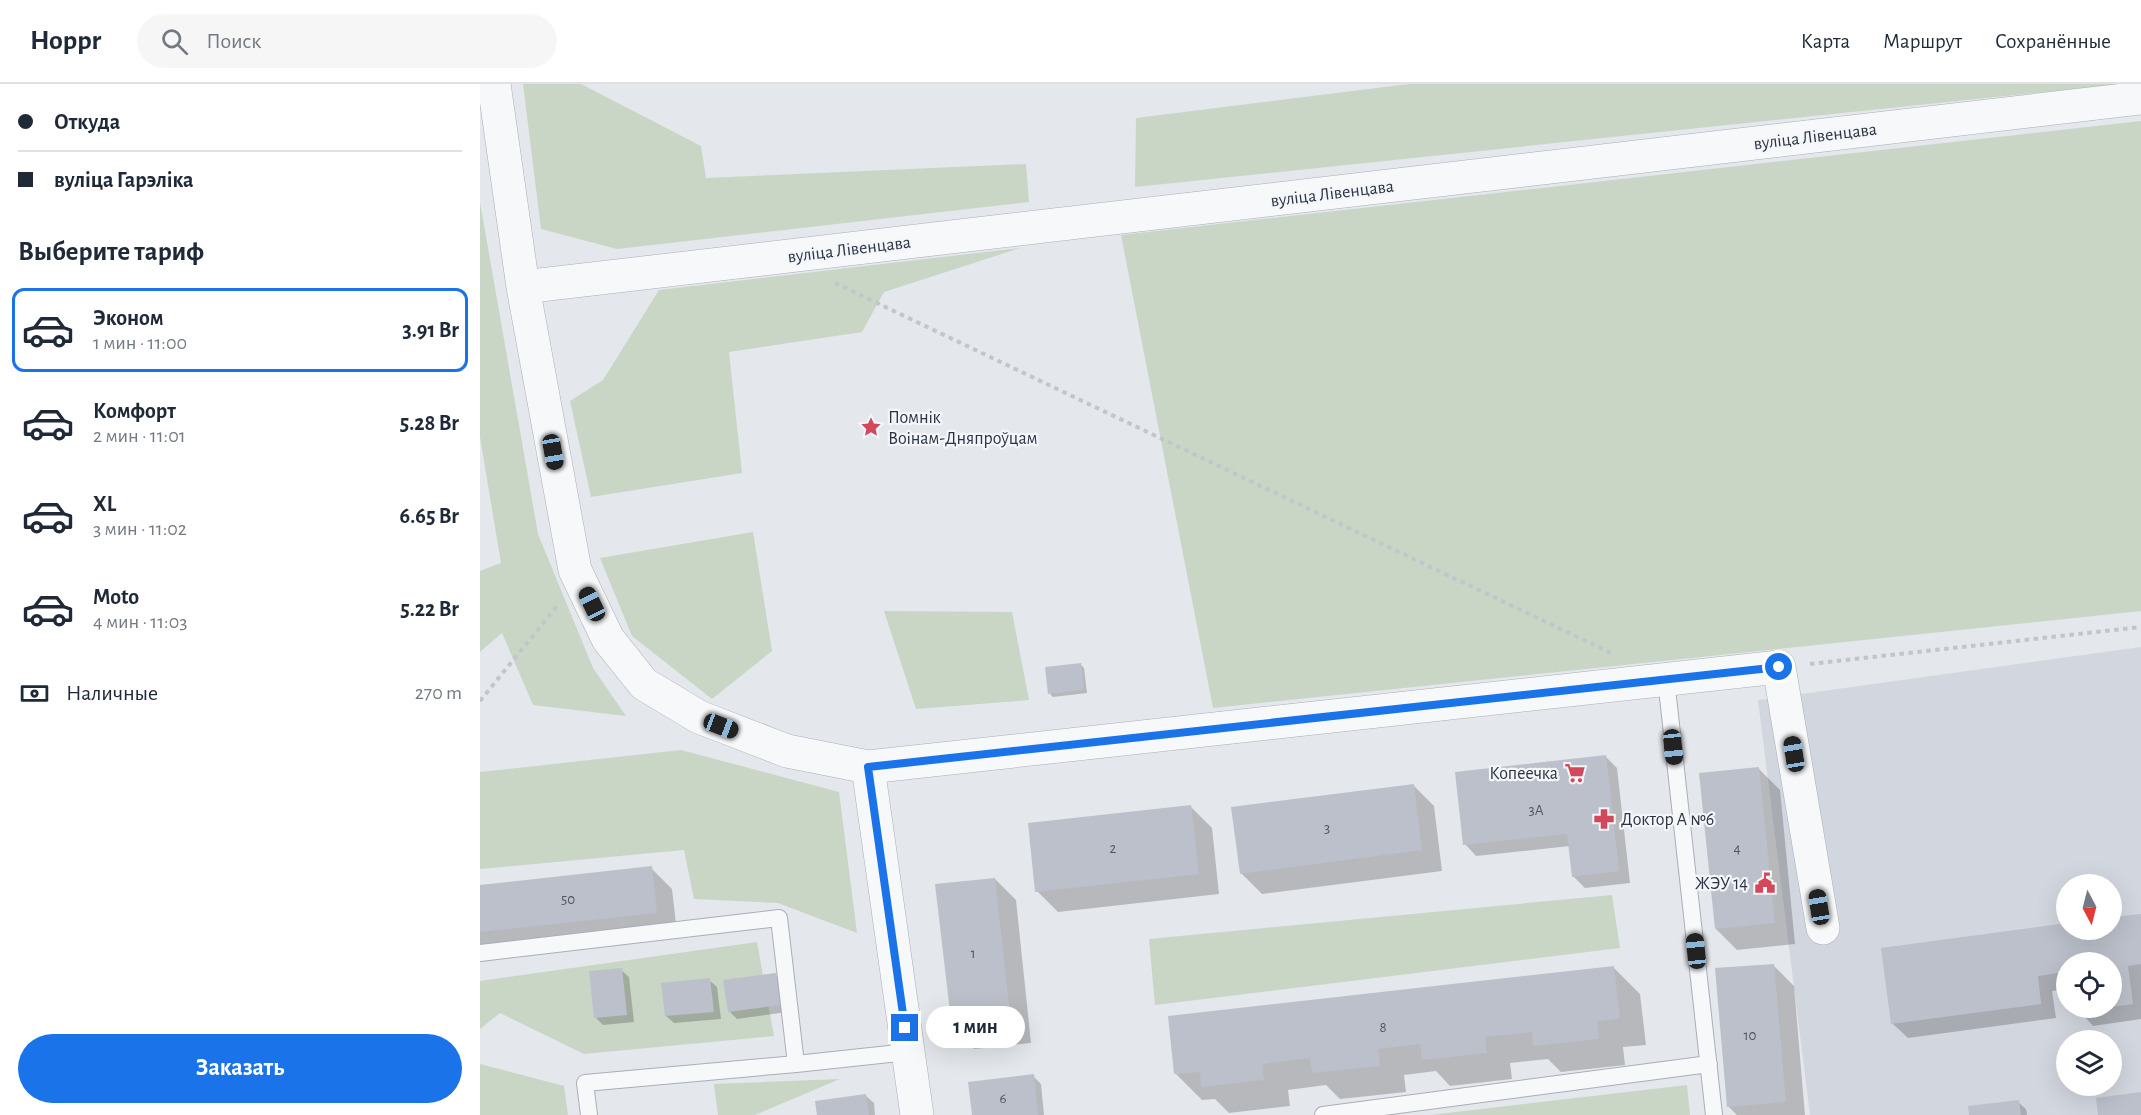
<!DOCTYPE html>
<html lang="ru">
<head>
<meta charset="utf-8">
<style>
	body { margin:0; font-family:"Alegreya Sans",sans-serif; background:#f6f6f7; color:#1f2937; height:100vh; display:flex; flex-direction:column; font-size:22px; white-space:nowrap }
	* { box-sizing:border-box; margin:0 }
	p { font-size:20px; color:#747a83 }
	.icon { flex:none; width:33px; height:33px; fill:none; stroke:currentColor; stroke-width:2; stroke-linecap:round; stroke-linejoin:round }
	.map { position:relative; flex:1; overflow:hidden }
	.details { display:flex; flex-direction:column; background:#fff; width:480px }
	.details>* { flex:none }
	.guide { display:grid; align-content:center; height:132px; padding:0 18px; background:#fff }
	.needle { width:39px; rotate:173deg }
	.buttons { position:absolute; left:1576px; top:790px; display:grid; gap:12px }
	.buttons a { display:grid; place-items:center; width:66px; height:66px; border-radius:50%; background:#fff; box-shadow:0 6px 24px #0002; font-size:30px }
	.end { position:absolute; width:27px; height:27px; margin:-14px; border:8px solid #1a73e8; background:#fff; box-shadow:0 0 0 3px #fff }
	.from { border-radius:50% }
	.bubble { position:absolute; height:42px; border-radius:21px; background:#fff; box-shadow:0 6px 24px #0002; font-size:20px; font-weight:700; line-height:42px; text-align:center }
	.car { position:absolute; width:18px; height:36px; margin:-18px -9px; border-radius:8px; box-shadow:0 0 4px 2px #0007; background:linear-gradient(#222 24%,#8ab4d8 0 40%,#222 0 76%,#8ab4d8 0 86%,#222 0) }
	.guide b { display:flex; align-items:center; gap:21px; height:57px; font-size:22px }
	.guide b+b { border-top:2px solid #e0e1e3 }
	.guide i { width:15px; height:15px; background:#1f2937 }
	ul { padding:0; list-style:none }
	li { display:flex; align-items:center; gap:18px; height:84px; margin:0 12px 9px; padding:0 6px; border:3px solid transparent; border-radius:12px }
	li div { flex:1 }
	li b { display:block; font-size:22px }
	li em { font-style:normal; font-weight:700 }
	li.current { border-color:#1a73e8 }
	li>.icon { width:54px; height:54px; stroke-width:1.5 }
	h2 { padding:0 18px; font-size:27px; line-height:72px }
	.pay { display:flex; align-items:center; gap:15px; height:66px; padding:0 18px; font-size:22px }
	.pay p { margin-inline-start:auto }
	.cta { display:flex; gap:12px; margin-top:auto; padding:12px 18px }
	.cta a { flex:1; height:69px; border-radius:36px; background:#1a73e8; color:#fff; font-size:24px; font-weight:700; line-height:69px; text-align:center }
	header { display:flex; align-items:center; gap:36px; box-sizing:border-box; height:84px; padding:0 30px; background:#fff; border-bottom:2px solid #e0e1e3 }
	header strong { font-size:28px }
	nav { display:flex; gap:33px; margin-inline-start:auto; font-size:21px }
	.search { width:420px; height:54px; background:#f6f6f7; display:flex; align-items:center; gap:15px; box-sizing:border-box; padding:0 21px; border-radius:33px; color:#747a83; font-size:22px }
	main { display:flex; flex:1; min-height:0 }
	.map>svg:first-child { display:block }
	.built { fill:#d2d6de; fill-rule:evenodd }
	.green { fill:#c9d6c5 }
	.shadow { fill:#0003 }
	.building { fill:#bbc0ca }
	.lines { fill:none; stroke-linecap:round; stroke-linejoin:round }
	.lane-casing { stroke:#a9aeb7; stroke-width:18 }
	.street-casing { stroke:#a9aeb7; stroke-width:34 }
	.path { stroke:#c2c5cb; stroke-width:4; stroke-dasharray:4.5 4.5; stroke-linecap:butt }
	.lane { stroke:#f7f8fa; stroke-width:16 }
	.street { stroke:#f7f8fa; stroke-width:33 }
	.route { stroke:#1a73e8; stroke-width:8 }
	.labels { text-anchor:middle; stroke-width:4.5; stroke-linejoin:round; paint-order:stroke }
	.number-label { font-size:15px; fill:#4f5766 }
	.street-label { font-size:18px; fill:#2b3445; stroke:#f4f6f9 }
	.poi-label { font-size:18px; fill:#2b3445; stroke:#f4f6f9; text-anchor:start }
</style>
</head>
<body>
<header>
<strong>Hoppr</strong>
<div class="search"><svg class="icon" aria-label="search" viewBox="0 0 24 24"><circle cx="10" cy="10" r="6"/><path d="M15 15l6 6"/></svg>Поиск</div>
<nav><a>Карта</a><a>Маршрут</a><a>Сохранённые</a></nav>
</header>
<main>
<section class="details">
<div class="guide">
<b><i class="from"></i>Откуда</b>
<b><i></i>вуліца Гарэліка</b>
</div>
<h2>Выберите тариф</h2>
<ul>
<li class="current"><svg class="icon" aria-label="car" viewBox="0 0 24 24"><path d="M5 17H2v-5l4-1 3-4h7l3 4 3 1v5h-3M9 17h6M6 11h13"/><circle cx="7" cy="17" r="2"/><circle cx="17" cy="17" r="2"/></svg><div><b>Эконом</b><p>1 мин · 11:00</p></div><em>3.91 Br</em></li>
<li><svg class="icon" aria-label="car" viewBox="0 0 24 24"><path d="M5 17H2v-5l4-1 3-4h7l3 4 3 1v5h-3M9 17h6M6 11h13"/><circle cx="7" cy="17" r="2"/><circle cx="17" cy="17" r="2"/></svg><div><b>Комфорт</b><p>2 мин · 11:01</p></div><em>5.28 Br</em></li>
<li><svg class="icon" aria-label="car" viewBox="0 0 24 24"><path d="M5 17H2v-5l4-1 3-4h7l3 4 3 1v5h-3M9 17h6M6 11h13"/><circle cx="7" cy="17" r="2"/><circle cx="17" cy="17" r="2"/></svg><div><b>XL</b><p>3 мин · 11:02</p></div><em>6.65 Br</em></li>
<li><svg class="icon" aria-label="car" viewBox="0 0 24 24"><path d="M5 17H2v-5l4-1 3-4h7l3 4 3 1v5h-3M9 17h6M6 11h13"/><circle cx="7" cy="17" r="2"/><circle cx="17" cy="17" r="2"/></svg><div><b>Moto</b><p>4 мин · 11:03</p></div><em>5.22 Br</em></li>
</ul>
<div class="pay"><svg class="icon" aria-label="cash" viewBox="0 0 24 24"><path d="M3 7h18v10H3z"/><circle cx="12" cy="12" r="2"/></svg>Наличные<p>270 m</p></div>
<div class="cta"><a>Заказать</a></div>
</section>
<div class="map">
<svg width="1661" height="1031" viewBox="0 0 1661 1031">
	<rect width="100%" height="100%" fill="#e4e7ec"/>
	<path class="built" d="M1661 563V1031H1330L1278 616ZM1587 801H1632V846H1587ZM1587 879H1632V924H1587ZM1587 957H1632V1002H1587Z"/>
	<path class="green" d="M43 0H101L221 62 226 94 546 80 549 118 137 165 61 145Z
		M929 0H1641L655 103 656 34Z
		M1661 37V527L733 624 641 151Z
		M0 118 58 450 113 584 146 632 53 621 22 549 0 568V487L21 479 0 353Z
		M540 164 404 208 382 248 249 268 262 389 111 413 90 317 123 296 179 206Z
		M273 448 292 567 232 615 152 552 120 474Z
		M404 527 532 528 549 616 436 625Z
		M201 666 359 708 377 849 298 819 214 815 204 766 0 785V688Z
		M1132 811 1140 864 675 921 669 855Z
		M277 858 294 952 104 970 20 929 0 945V897Z
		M0 980 84 1002 88 1031H0Z
		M360 995 275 1031H238L234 1000Z
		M1207 1001 1210 1031H950Z"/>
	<path class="shadow" d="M600 580 604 584 607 609 573 613 570 610Z
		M1126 673 1137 684 1150 799 1105 804 1093 792 1090 762 996 772 985 760Z
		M1279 685 1300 706 1315 860 1257 866 1236 845Z
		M933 701 954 722 962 787 782 810 761 789Z
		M711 723 732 744 739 810 578 828 557 807Z
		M171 784 192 805 197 849 0 871V802Z
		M515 795 536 816 551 959 494 965 473 944Z
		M1661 831V935L1613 942 1597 924H1632V879H1587V905L1572 907 1576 934 1428 954 1412 939 1587 841V846H1632V835Z
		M1293 881 1314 902 1325 1031H1257L1248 1022Z
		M1134 884 1160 910 1166 961 1143 963 1145 981 1081 988 1068 975 1030 979 1032 995 970 1002 956 987 924 991 926 1008 860 1015 846 1001 808 1006 810 1022 749 1029 735 1015 722 1016 696 990Z
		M141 886 149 893 154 938 123 941 116 934Z
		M295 891 303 899 307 928 257 935 249 927Z
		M229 896 237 903 241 935 194 939 186 932Z
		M553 992 561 1000 564 1031H494Z
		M386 1012 394 1019 395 1031H338Z
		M1538 1018 1546 1025 1547 1031H1490Z"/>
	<path class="building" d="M601 579 604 606 568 610 565 583Z
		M1126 671 1139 787 1092 793 1087 750 983 761 975 688Z
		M1279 683 1295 839 1235 845 1219 689Z
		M934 700 942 766 760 790 751 723Z
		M711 721 719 790 555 808 548 739Z
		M172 782 177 829 0 848V801Z
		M515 794 531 938 472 945 455 800Z
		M1661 830V880L1648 882 1653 920 1632 923V879H1587V888L1558 892 1561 920 1411 940 1401 864 1587 839V846H1632V833Z
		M1294 880 1306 1018 1247 1023 1235 884Z
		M1134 882 1140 935 1117 937 1119 955 1053 962 1052 948 1005 953 1007 969 942 976 940 960 898 965 900 982 832 989 830 974 782 980 784 996 721 1003 720 988 694 990 688 932Z
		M142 884 147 931 114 934 109 887Z
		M296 889 300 921 248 928 243 896Z
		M230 894 234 928 185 932 181 899Z
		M554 990 558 1031H492L488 998Z
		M1661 1008V1031H1618L1616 1014Z
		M386 1010 389 1031H337L335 1017Z
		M1539 1016 1541 1031H1489L1488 1022Z"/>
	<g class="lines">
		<g class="lane-casing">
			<path id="lane" d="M1186 595 1234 1031
				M0 869 299 834 316 980 105 999 109 1031
				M316 980 428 968
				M843 1031 1229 980"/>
		</g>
		<g class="street-casing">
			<path id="street" d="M14 0 43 203 95 486 128 555 164 600 219 633 307 667 388 683 1299 583 1343 844
				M43 203 1661 14
				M388 683 437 1031"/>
		</g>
		<path class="path" d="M355 199 1131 569
			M1330 580 1661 543
			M0 617 78 521"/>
		<use href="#lane" class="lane"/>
		<use href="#street" class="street"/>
	</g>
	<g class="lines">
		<path class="route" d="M425 944 388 683 1299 583"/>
	</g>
	<defs>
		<g id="sight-bare" transform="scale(1.62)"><path d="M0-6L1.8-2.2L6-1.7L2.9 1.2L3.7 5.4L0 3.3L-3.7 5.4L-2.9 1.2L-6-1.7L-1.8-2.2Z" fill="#d1495b" stroke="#f4f6f9" stroke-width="2.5" paint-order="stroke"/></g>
		<g id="supermarket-bare" transform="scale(1.62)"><path d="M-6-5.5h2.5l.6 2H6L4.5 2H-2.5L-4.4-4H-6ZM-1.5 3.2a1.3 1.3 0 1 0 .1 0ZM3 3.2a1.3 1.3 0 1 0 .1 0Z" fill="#d1495b" stroke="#f4f6f9" stroke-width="2.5" paint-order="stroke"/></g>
		<g id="pharmacy-bare" transform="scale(1.62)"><path d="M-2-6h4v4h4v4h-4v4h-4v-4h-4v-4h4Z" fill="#d1495b" stroke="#f4f6f9" stroke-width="2.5" paint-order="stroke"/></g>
		<g id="civic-bare" transform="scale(1.62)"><path d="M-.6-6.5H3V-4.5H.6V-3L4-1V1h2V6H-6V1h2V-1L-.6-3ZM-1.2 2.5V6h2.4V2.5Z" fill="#d1495b" stroke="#f4f6f9" stroke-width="2.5" paint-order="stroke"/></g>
	</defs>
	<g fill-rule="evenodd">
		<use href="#sight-bare" x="391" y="343"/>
		<use href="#supermarket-bare" x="1095" y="689"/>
		<use href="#pharmacy-bare" x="1124" y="735"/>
		<use href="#civic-bare" x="1285" y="799"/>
	</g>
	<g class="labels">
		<g class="number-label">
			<text x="1056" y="731">3А</text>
			<text x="847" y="749">3</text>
			<text x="633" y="769">2</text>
			<text x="1257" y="769">4</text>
			<text x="88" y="820">50</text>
			<text x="493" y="874">1</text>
			<text x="903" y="948">8</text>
			<text x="1270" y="956">10</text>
			<text x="523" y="1019">6</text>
		</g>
		<g class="street-label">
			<text transform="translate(1335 52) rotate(-7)" y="6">вуліца Лівенцава</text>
			<text transform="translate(852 109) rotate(-7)" y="6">вуліца Лівенцава</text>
			<text transform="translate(369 165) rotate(-7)" y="6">вуліца Лівенцава</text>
		</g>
		<g class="poi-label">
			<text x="408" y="339">Помнік<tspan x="408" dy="21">Воінам-Дняпроўцам</tspan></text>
			<text x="1078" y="695" text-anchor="end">Копеечка</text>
			<text x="1141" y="741">Доктор А №6</text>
			<text x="1268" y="805" text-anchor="end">ЖЭУ 14</text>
		</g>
	</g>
</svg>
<div class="buttons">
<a><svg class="needle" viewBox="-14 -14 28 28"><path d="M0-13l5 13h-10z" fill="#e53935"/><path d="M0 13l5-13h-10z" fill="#747a83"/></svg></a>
<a><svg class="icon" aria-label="locate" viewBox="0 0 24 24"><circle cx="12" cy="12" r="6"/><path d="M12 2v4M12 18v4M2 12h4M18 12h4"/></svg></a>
<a><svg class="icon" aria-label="layers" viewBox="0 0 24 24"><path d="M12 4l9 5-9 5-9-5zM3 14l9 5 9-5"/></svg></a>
</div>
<i class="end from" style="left:1299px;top:583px"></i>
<i class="end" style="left:425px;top:944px"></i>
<div class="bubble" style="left:446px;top:922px;width:99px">1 мин</div>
<i class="car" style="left:73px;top:368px;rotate:170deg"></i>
<i class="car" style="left:112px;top:520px;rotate:334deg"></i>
<i class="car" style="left:241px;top:642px;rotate:111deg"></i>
<i class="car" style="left:1193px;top:663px;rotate:174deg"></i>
<i class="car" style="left:1314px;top:670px;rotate:351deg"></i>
<i class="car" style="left:1339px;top:823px;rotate:351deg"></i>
<i class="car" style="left:1216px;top:867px;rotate:354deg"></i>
</div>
</main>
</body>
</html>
